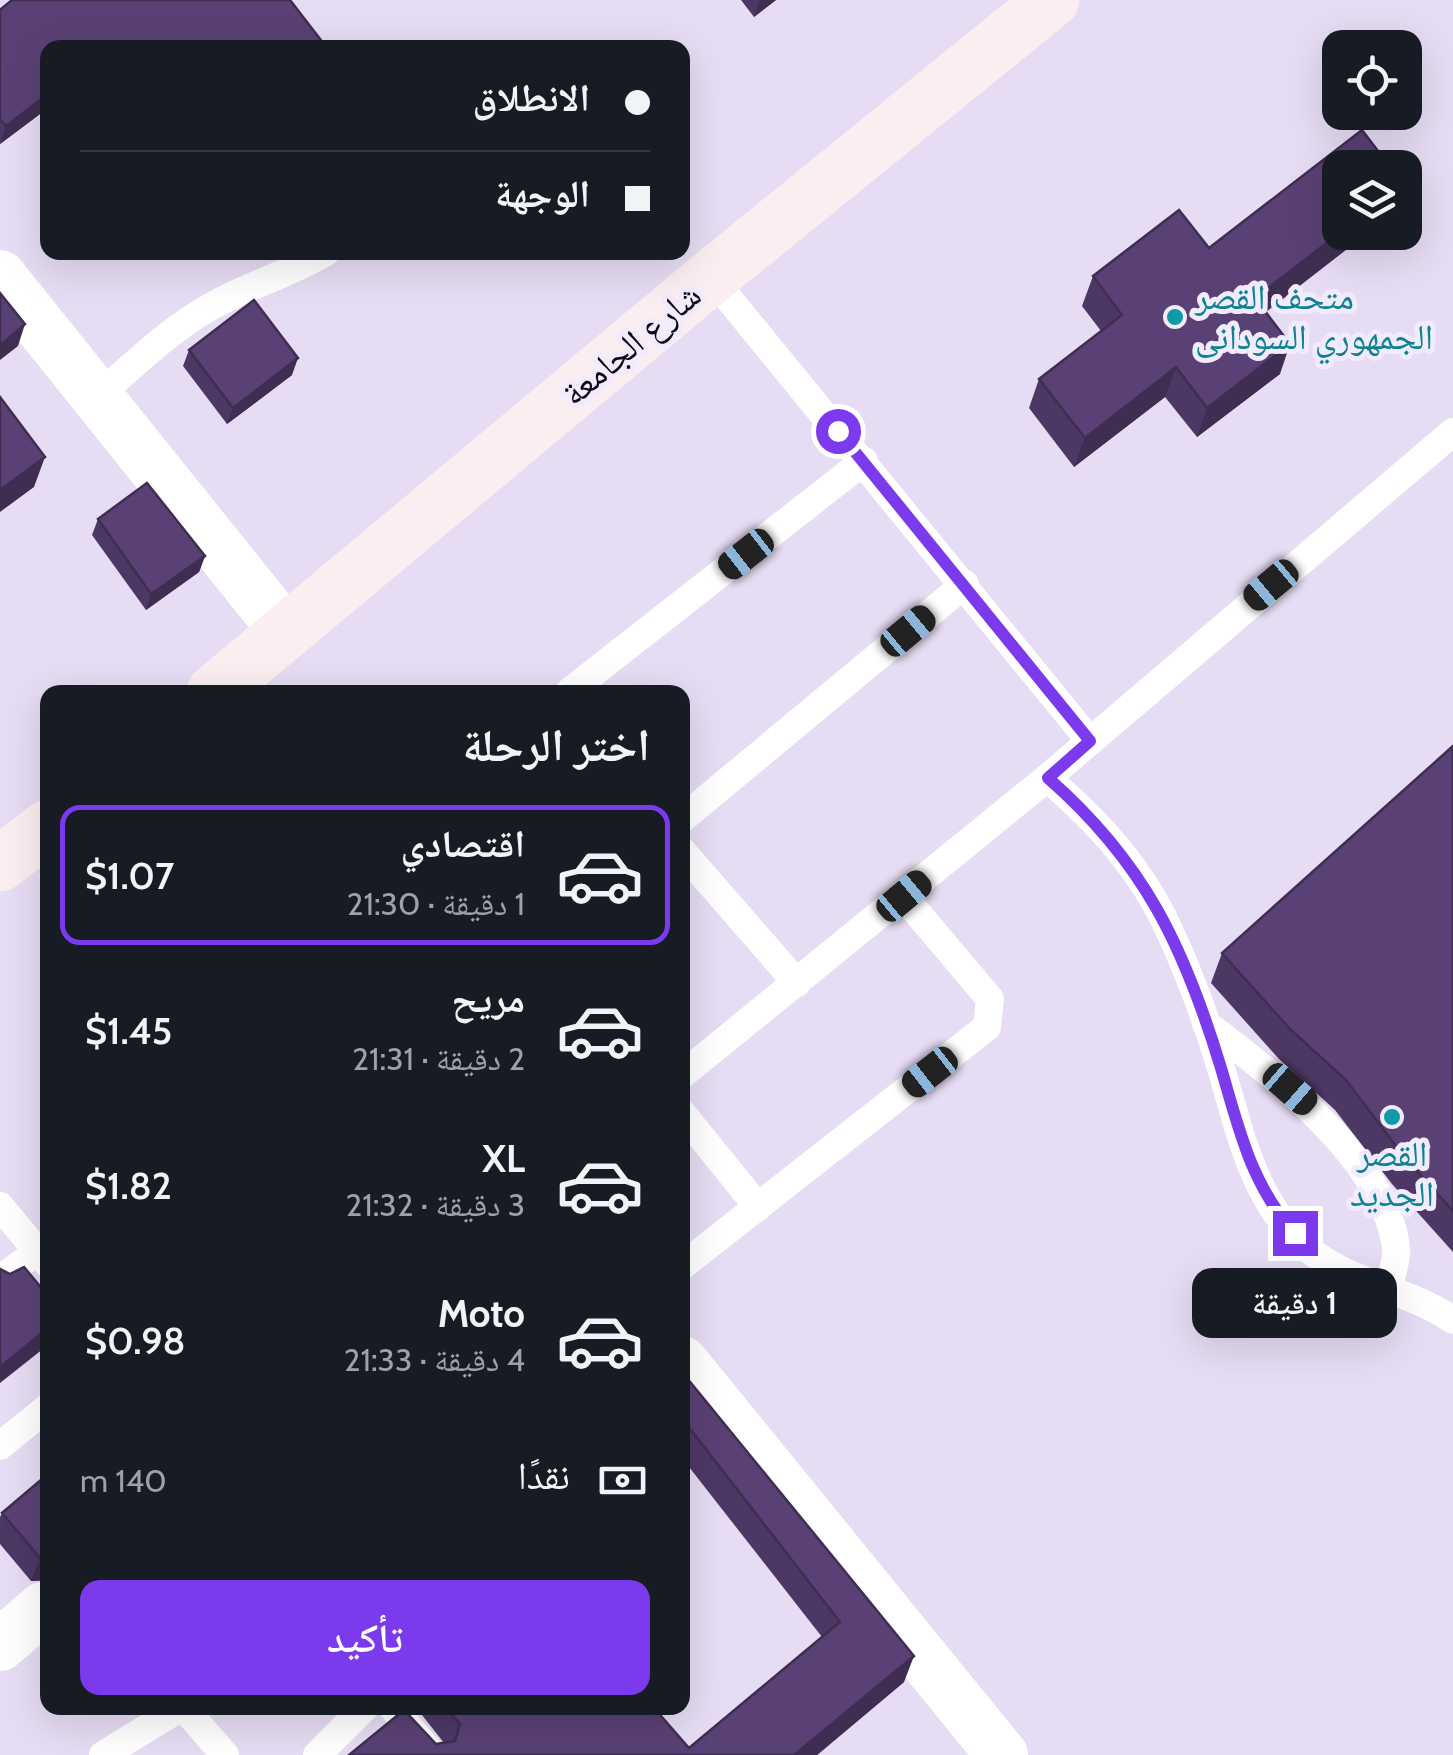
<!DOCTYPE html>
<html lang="ar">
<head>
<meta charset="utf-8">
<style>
	body { margin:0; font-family:Cabin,"Noto Naskh Arabic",sans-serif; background:#242831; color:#f1f3f6; direction:rtl; height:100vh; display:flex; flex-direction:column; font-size:38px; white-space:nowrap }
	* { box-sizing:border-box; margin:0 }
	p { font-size:32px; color:#9ea1a6 }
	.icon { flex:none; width:55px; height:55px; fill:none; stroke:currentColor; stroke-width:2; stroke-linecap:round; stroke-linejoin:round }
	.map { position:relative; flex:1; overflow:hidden; direction:ltr }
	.drawer { position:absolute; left:40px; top:685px; width:650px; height:1030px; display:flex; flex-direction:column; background:#171b24; border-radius:20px; box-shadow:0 10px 40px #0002; direction:rtl }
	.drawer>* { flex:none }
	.banner { position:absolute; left:40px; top:40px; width:650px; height:220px; border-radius:20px; box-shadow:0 10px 40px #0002; direction:rtl; display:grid; align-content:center; height:220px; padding:0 40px; background:#171b24 }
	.fabs { position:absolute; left:1322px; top:30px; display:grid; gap:20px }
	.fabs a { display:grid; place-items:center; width:100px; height:100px; border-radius:20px; background:#171b24; box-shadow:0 10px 40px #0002; font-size:50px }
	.end { position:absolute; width:45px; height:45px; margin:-22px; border:12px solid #7c3aed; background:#fff; box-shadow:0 0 0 5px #fff }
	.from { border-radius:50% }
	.bubble { position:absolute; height:70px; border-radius:20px; background:#171b24; box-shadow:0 10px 40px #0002; font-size:32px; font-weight:600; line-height:70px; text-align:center; direction:rtl }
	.car { position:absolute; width:30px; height:60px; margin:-30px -15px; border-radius:12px; box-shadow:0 0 8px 2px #0007; background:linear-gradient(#222 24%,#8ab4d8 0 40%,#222 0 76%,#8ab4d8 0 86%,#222 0) }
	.banner b { display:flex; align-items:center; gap:35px; height:95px; font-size:38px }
	.banner b+b { border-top:2px solid #363941 }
	.banner i { width:25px; height:25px; background:#f1f3f6 }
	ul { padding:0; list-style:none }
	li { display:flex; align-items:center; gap:30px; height:140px; margin:0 20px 15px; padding:0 20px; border:5px solid transparent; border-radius:20px }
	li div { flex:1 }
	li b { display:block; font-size:38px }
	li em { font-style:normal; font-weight:600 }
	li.on { border-color:#7c3aed }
	li>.icon { width:90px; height:90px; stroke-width:1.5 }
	h2 { padding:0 40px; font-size:45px; line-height:120px }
	.pay { display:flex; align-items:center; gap:25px; height:110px; padding:0 40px; font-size:38px }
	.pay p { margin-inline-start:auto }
	.cta { display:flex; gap:20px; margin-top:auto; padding:20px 40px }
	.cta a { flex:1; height:115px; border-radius:20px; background:#7c3aed; color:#fff; font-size:40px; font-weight:600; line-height:115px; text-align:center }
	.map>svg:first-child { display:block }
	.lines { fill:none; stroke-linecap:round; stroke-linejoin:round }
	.service { stroke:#fff; stroke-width:28 }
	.minor { stroke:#fff; stroke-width:52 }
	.secondary { stroke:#fbeef0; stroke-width:55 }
	.wall { fill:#4d3865 }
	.shaded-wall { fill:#3f2e52 }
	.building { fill:#5a4175; stroke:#3f2e52; stroke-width:2.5 }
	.route { stroke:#7c3aed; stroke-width:12 }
	.culture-dot { fill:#0f9aa8; stroke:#f2eafd; stroke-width:4 }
	.labels { text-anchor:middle; stroke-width:10; stroke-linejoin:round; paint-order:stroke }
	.culture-label { font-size:35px; fill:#0d838f; stroke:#f2eafd; text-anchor:start }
	.street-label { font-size:35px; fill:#0e0a12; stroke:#f2eafd }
</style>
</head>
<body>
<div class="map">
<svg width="1453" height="1755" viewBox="0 0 1453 1755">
	<rect width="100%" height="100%" fill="#e6dcf3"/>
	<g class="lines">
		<path class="service" d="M711 277 1090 741
			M97 397C138 361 177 322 227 298 260 282 294 271 326 252
			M569 692 864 461
			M1047 778C1098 822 1142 869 1170 932 1190 975 1207 1022 1221 1068 1241 1135 1255 1210 1316 1255 1355 1284 1409 1290 1453 1320
			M682 819 965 584
			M682 851 797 983
			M1206 1024C1272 1073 1386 1160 1396 1248 1397 1260 1392 1274 1389 1286
			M682 1075 1047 778 1453 432
			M682 1113 758 1207
			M0 1206 48 1264
			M682 1266 987 1027 990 999 904 897
			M0 1280 37 1251
			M0 1446 48 1407
			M184 1708 225 1755
			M393 1708 433 1755
			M103 1755 180 1708
			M317 1755 364 1708"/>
		<path class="minor" d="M0 276 285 631
			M682 1362 1002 1755
			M0 1645 43 1608"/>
		<path class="secondary" d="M214 692 711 277 1052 0
			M0 864 48 827"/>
	</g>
	<path class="wall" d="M741 0H776L754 17Z
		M0 10 48 48V108L0 144Z
		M1340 232H1369L1266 312 1280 374 1197 437 1165 397 1074 467 1029 408 1039 379 1101 331 1082 306 1093 276 1209 248Z
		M189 350 292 375 227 424 183 366Z
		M98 519 205 556 199 572 146 610 92 535Z
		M1453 746V1252L1392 1184 1335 1110 1279 1059 1211 983 1222 953Z
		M682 1372 904 1682 817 1755 436 1744 444 1743 422 1715 423 1708H654L689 1748 822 1637 682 1458Z
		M48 1474V1580L31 1581 0 1544V1517L2 1513Z"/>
	<path class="shaded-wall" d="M760 0H776L754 17Z
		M48 94V108L0 144 6 126Z
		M1341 232H1369L1244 328 1255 298Z
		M25 324 18 346 0 360V346Z
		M1290 344 1280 374 1197 437 1207 408Z
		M298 358 292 375 227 424 233 408Z
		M1176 367 1165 397 1074 467 1085 438Z
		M45 457 34 487 0 512V490Z
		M205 556 199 572 146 610 151 594Z
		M48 1328V1345L0 1383V1367Z
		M48 1557V1580L31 1581 40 1558Z
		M914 1656 904 1682 817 1755H794Z"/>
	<path class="building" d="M12 0H290L327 48H48V94L6 126 0 119V10Z
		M1362 130 1391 168H1340L1341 232 1255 298 1290 344 1207 408 1176 367 1085 438 1039 379 1122 315 1093 276 1179 210 1209 248Z
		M0 293 25 324 0 346Z
		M254 300 298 358 233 408 189 350Z
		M0 397 45 457 0 490Z
		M147 483 205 556 151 594 98 519Z
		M1453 746V1211L1402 1154 1346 1080 1290 1029 1222 953Z
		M24 1267 48 1296V1328L0 1367V1269L10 1274Z
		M682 1372 914 1656 794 1755H349L404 1710 436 1744 455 1741 460 1724 446 1708H654L689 1748 840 1622 687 1425 682 1430Z
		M48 1474V1557L40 1558 2 1513Z"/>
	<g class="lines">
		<path class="route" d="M838 431 1090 741 1048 778C1144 862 1184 946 1221 1068 1239 1129 1251 1185 1295 1233"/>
	</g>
	<g class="culture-dot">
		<circle cx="1175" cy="317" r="10"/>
		<circle cx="1392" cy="1117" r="10"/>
	</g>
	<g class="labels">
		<g class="culture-label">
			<text x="1195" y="309">متحف القصر<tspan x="1195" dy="40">الجمهوري السودانى</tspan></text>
			<text x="1392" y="1166" text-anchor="middle">القصر<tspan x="1392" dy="40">الجديد</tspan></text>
		</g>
		<g class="street-label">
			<text transform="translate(631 344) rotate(-40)" y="12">شارع الجامعة</text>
		</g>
	</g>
</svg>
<div class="fabs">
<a><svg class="icon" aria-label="locate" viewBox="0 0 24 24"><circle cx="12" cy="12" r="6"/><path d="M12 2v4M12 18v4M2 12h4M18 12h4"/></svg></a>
<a><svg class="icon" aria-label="layers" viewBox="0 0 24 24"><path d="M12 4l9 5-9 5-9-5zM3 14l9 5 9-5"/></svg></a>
</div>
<i class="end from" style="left:838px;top:431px"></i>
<i class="end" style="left:1295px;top:1233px"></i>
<div class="bubble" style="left:1192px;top:1268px;width:205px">1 دقيقة</div>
<i class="car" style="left:746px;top:554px;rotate:232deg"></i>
<i class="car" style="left:1271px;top:585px;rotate:230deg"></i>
<i class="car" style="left:908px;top:631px;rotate:50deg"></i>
<i class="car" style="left:904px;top:896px;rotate:50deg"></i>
<i class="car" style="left:930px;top:1072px;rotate:232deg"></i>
<i class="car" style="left:1290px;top:1089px;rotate:131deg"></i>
<div class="banner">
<b><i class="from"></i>الانطلاق</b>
<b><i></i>الوجهة</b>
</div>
<section class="drawer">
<h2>اختر الرحلة</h2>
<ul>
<li class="on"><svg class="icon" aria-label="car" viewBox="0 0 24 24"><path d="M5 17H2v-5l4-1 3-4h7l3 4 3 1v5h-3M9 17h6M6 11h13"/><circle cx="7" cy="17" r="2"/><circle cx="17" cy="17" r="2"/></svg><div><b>اقتصادي</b><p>1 دقيقة · 21:30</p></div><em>$1.07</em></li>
<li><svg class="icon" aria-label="car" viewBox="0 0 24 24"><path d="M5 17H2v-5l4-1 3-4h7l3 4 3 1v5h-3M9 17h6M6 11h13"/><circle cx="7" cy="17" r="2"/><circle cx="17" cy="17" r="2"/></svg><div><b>مريح</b><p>2 دقيقة · 21:31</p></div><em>$1.45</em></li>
<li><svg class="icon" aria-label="car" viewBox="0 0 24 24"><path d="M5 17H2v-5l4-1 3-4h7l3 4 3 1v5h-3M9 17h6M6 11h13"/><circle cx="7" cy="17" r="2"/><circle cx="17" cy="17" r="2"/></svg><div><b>XL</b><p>3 دقيقة · 21:32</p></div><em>$1.82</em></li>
<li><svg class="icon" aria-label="car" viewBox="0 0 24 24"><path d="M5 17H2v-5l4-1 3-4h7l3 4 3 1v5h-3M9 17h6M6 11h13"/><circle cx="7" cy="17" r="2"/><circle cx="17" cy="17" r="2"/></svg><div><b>Moto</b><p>4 دقيقة · 21:33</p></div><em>$0.98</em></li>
</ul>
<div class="pay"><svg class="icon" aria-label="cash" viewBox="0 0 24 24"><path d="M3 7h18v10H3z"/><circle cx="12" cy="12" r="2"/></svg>نقدًا<p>140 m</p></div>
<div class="cta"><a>تأكيد</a></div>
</section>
</div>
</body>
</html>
